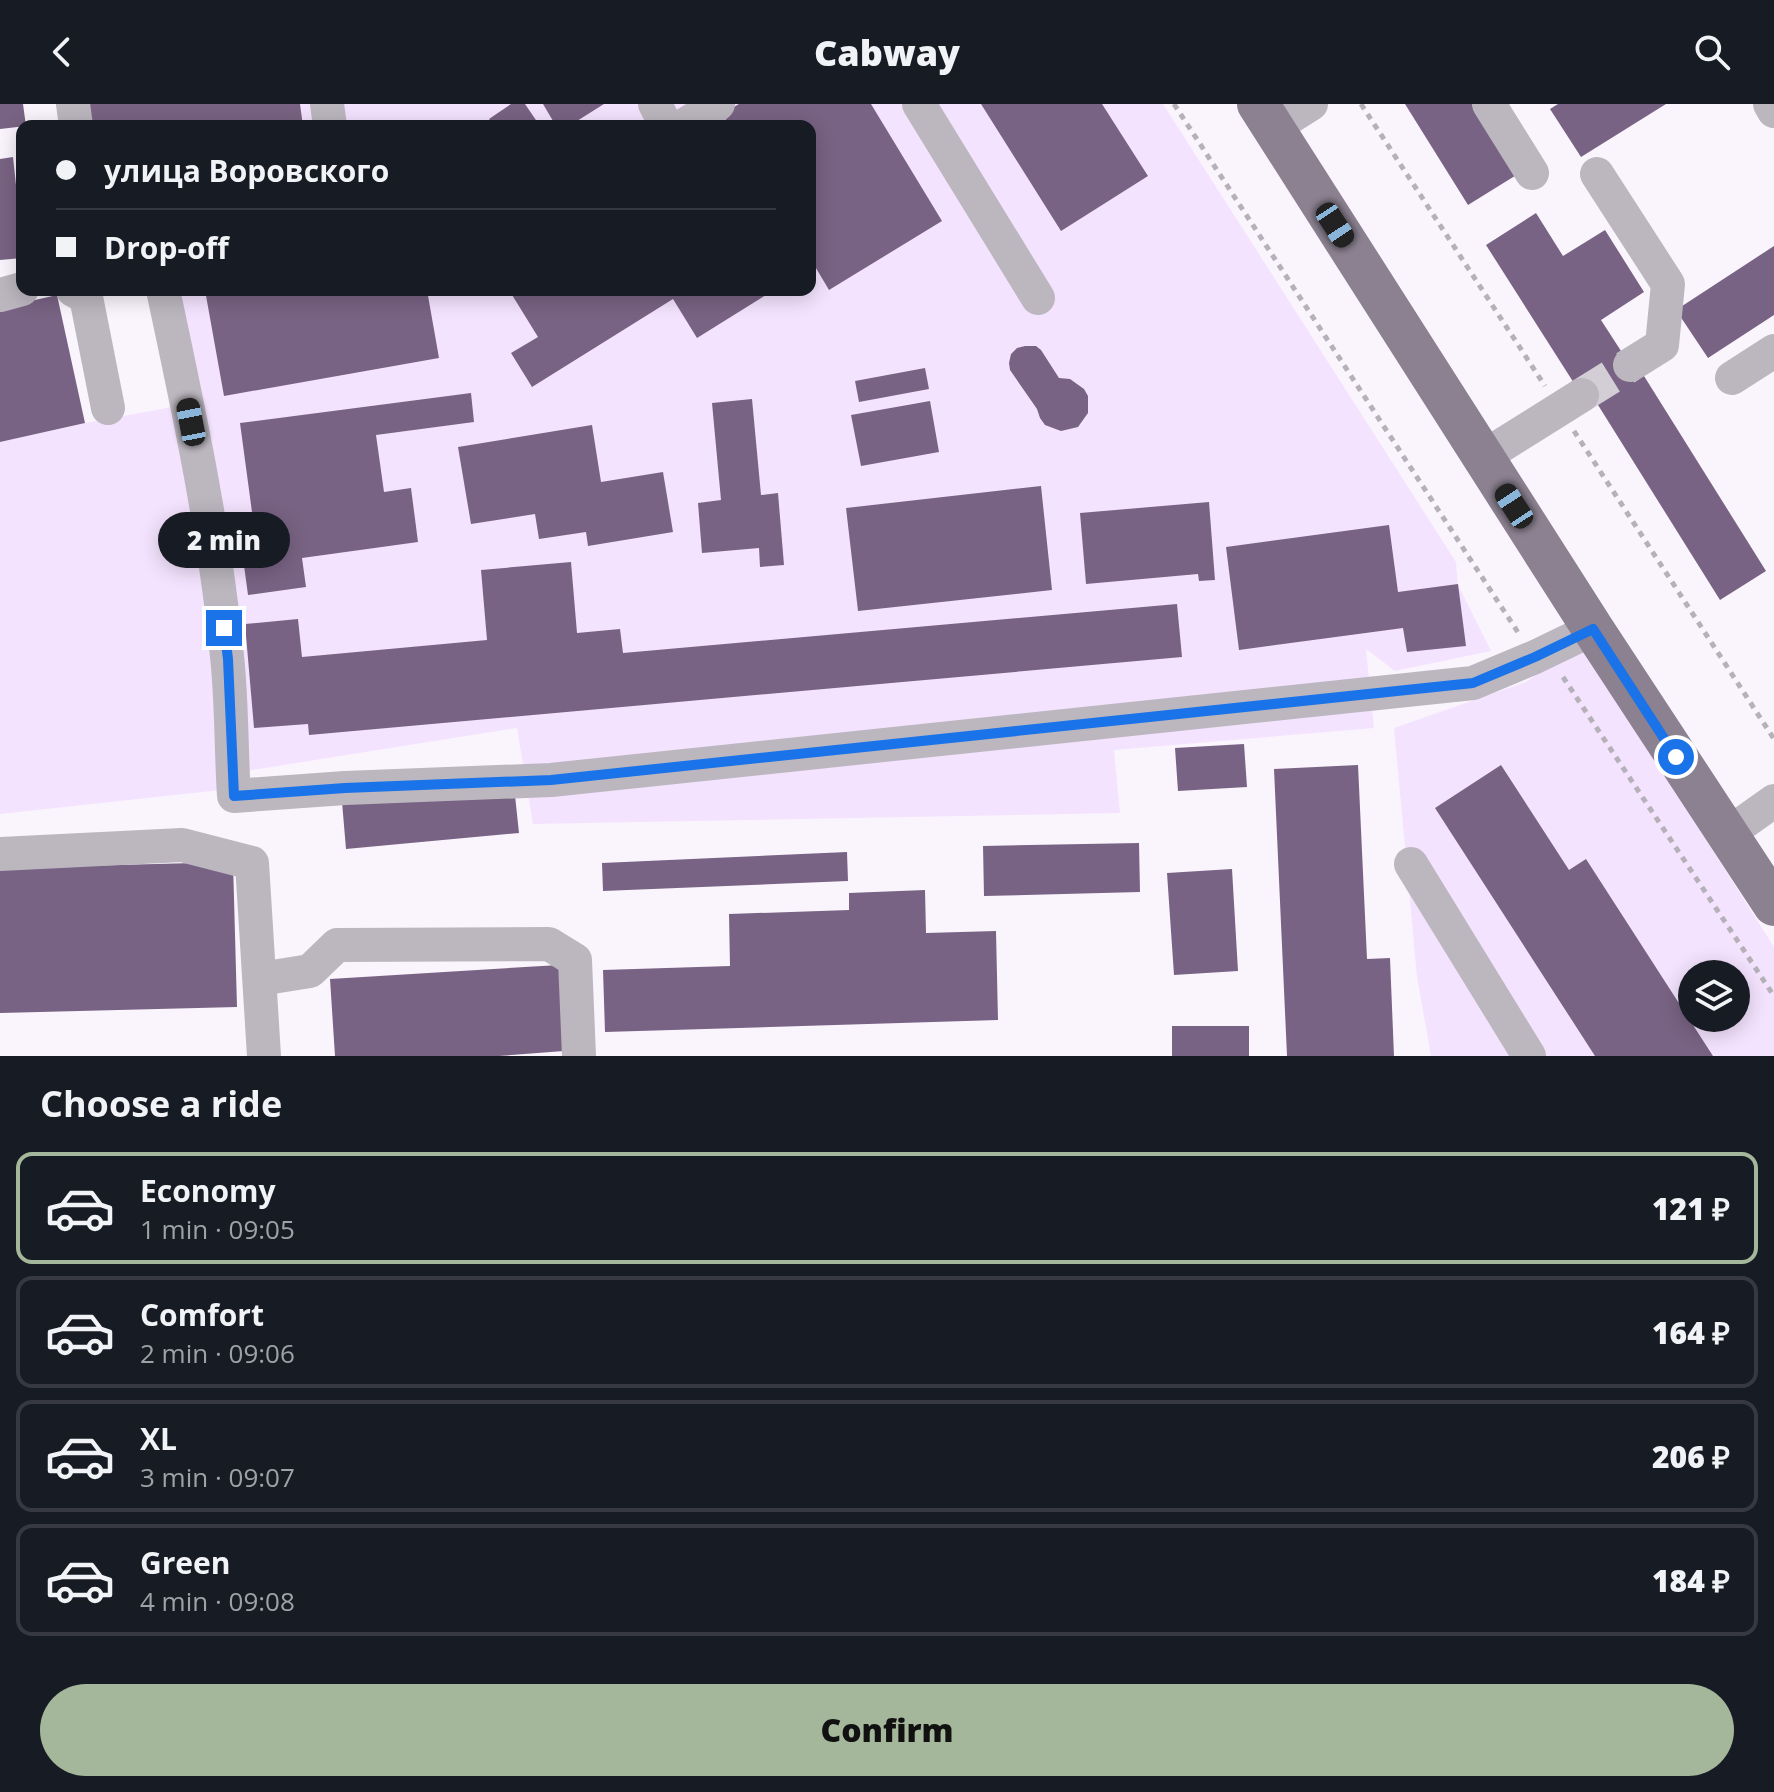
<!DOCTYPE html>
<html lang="en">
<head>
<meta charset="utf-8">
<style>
	body { margin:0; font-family:"Open Sans",sans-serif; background:#242831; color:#f1f3f6; height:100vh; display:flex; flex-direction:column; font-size:30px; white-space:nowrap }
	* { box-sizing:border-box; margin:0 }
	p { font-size:26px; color:#9ea1a6 }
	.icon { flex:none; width:44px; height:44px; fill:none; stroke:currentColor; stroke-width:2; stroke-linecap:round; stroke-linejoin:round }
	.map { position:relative; height:952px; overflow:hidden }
	.details { display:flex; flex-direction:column; background:#171b24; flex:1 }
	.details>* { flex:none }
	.hud { position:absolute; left:16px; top:16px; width:800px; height:176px; border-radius:16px; box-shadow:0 4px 20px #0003; display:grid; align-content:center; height:176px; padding:0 40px; background:#171b24 }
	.controls { position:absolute; left:1678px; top:856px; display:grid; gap:16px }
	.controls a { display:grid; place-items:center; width:72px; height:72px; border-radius:50%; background:#171b24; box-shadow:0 4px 20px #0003; font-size:40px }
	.end { position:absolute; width:36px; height:36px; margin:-18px; border:10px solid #1a73e8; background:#fff; box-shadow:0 0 0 4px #fff }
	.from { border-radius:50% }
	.bubble { position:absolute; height:56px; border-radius:28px; background:#171b24; box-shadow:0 4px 20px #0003; font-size:26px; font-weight:800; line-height:56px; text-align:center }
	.car { position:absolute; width:24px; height:48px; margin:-24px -12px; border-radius:10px; box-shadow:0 0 6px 2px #0007; background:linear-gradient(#222 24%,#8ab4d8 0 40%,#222 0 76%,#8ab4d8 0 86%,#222 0) }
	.hud b { display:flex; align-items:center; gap:28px; height:76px; font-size:30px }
	.hud b+b { border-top:2px solid #363941 }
	.hud i { width:20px; height:20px; background:#f1f3f6 }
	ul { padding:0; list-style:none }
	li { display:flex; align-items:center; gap:24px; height:112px; margin:0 16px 12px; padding:0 24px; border:4px solid #363941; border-radius:16px }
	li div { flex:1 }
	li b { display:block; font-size:30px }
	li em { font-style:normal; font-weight:800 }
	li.on { border-color:#a4b79a }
	li>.icon { width:72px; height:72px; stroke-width:1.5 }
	h2 { padding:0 40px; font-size:36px; line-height:96px }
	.button { display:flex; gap:16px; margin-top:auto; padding:16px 40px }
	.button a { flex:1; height:92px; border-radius:48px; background:#a4b79a; color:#111; font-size:32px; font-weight:800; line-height:92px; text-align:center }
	header { display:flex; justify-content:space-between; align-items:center; height:104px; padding:0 40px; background:#171b24; font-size:36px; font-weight:800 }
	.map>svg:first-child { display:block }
	.built { fill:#f4e3fe; fill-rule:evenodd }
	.building { fill:#796384 }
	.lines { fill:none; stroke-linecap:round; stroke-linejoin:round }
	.minor-tunnel { stroke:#d3ced6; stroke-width:34; stroke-dasharray:34 17; stroke-linecap:butt }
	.path { stroke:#b6b1b9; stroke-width:5; stroke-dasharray:6 6; stroke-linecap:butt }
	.minor { stroke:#bcb7bf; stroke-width:34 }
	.major { stroke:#8b8190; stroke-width:42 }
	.route { stroke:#1a73e8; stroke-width:10 }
</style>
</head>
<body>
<header><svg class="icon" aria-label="back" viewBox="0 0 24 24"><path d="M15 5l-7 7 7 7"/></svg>Cabway<svg class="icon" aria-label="search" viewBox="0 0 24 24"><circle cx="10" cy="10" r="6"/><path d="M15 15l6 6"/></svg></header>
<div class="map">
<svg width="1774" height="952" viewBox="0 0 1774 952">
	<rect width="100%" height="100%" fill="#faf5fd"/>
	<path class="built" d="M87 0H1163L1456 458 1458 481 1491 547 1395 567 1366 545 1374 624 1114 646 1120 709 533 720 517 624 233 669 163 186H810V22H90Z
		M172 303 224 595 221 686 0 710V338L85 319Z
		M1576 543 1587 547 1774 843V952H1431L1417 873 1394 624 1526 578ZM1692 870H1736V914H1692Z"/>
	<path class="building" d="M0 0H23L26 22 0 25Z
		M87 0H300L303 22H90Z
		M511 0H525L540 22H494L489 15Z
		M543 0H604L569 22H556Z
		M739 0H871L942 117 829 186 810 154V22H730L722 10Z
		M981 0H1102L1148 72 1061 127Z
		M1405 0H1474L1518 70 1468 101Z
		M1558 0H1666L1581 53 1550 5Z
		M13 53 22 137V154L0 156V55Z
		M1536 109 1563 152 1605 126 1644 188 1601 216 1634 267 1639 264 1766 467 1720 496 1593 293 1586 298 1486 141Z
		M1774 142V211L1708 254 1676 206Z
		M205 186H427L439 254 224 292Z
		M509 186H774L697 234 673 195 532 283 511 249 538 233Z
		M57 191 85 319 0 338V204Z
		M1025 242H1036L1041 246 1059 274 1070 275 1084 285 1088 292V309L1078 323 1061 327 1045 321 1040 314 1037 305 1010 266 1009 259 1011 250 1017 244Z
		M925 264 929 285 859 298 855 277Z
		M471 289 474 318 376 331 384 388 411 384 418 438 302 454 306 483 248 491 237 410 252 408 240 319Z
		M752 295 761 391 778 389 784 461 760 463 759 444 702 449 698 399 721 396 712 299Z
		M930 297 939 348 861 362 851 311Z
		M592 321 601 378 663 368 673 428 588 442 586 428 539 435 535 410 471 420 458 343Z
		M1041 382 1052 486 858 507 846 404Z
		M1209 398 1215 476 1199 477 1198 470 1086 480 1080 409Z
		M1389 421 1398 488 1458 480 1466 542 1407 548 1403 524 1239 546 1226 443Z
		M571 458 577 529 620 525 623 549 1177 500 1182 553 309 631 308 620 254 624 245 520 298 515 302 553 487 536 481 466Z
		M1244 640 1247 683 1178 687 1175 644Z
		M1358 661 1367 855 1390 854 1394 952H1287L1274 665Z
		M1501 661 1569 766 1586 755 1713 952H1595L1435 704Z
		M514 682 519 729 346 745 342 698Z
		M1139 739 1140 788 984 792 983 742Z
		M847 748 848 777 603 787 602 759Z
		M233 758 237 903 0 909V764Z
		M1232 765 1238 867 1174 871 1167 769Z
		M925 786 926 829 996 827 998 916 605 928 603 866 730 862 729 810 849 806V789Z
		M559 861 564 947 499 952H335L330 875Z
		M1172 922H1249V952H1172Z"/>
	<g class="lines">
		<path class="minor-tunnel" d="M1582 291 1630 261"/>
		<path class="path" d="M1174 0 1519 530
			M1361 0 1545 282
			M1574 327 1774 635
			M1563 573 1774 892"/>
		<path class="minor" d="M73 0 76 22
			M327 0 330 22
			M655 0 666 22
			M919 0 1038 194
			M1489 0 1532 69
			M1770 0 1774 7
			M683 22 718 0
			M1273 24 1311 0
			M1597 70 1668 180 1662 241 1630 261
			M73 186 86 193 108 304
			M163 186C189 307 215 429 227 552 232 598 231 646 234 692L345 684 551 676 1473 579 1535 553 1593 525
			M0 191 22 185
			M1732 274 1774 247
			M1483 353 1582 291
			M1726 731 1774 697
			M0 750 182 741 252 759 264 952
			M1411 760 1529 952
			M260 875 310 867 337 841 549 840 575 856 579 952"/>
		<path class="major" d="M1258 0 1593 525 1774 801"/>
	</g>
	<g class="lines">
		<path class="route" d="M224 524 228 555 234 692 345 684 551 676 1473 579 1535 553 1593 525 1676 653"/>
	</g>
</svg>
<div class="controls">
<a><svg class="icon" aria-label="layers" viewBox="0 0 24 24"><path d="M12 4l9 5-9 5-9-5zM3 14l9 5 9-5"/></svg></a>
</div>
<i class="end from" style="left:1676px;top:653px"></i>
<i class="end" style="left:224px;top:524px"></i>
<div class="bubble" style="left:158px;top:408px;width:132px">2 min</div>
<i class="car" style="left:1335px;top:121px;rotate:147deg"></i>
<i class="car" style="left:191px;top:318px;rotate:349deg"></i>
<i class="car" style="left:1514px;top:402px;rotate:327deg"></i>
<div class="hud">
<b><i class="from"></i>улица Воровского</b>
<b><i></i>Drop-off</b>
</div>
</div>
<section class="details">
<h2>Choose a ride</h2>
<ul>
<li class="on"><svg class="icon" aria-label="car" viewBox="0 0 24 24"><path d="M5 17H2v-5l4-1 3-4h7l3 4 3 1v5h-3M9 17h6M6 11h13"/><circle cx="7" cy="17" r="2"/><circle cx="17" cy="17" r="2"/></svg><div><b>Economy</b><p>1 min · 09:05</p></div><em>121 ₽</em></li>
<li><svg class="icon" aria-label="car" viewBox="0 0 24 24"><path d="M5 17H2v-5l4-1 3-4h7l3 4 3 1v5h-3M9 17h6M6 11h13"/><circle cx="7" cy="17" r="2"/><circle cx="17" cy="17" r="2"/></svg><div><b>Comfort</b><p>2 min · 09:06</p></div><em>164 ₽</em></li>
<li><svg class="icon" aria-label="car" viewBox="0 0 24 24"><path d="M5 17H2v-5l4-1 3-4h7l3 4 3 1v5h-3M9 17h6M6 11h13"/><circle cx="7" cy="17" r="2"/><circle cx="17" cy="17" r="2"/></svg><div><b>XL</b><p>3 min · 09:07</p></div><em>206 ₽</em></li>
<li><svg class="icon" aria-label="car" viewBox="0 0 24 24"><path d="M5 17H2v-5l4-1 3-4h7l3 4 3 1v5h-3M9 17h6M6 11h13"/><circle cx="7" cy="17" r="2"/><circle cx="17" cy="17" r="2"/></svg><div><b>Green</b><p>4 min · 09:08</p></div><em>184 ₽</em></li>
</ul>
<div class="button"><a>Confirm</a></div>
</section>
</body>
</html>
